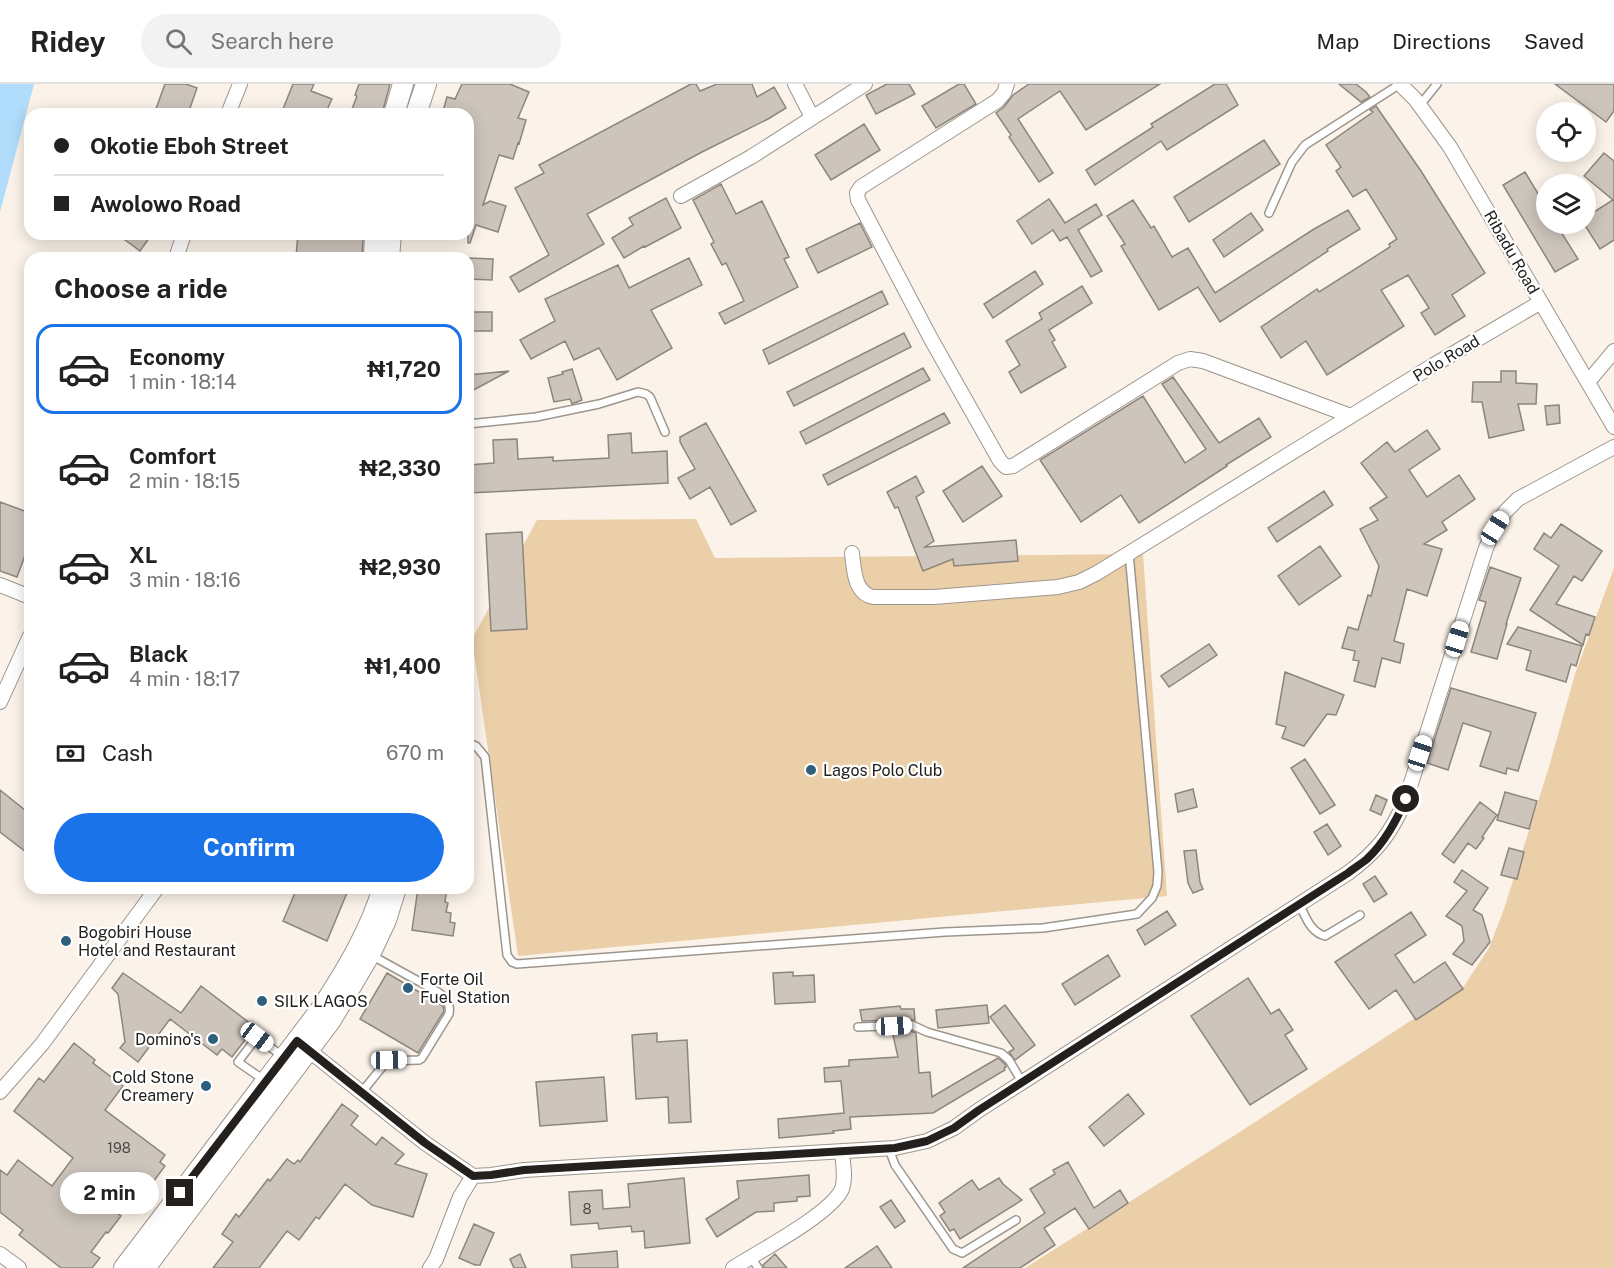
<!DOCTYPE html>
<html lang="en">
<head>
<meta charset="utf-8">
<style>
	body { margin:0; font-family:"Public Sans",sans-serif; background:#f2f2f2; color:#222; height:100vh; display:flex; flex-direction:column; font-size:22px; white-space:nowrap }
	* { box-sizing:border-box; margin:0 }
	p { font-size:20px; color:#767676 }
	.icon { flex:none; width:33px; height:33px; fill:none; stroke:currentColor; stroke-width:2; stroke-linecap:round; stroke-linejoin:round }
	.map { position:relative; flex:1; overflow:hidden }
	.drawer { position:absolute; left:24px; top:168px; width:450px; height:642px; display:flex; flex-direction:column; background:#fff; border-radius:18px; box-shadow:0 3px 15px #0003 }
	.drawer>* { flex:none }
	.banner { position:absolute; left:24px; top:24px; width:450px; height:132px; border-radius:18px; box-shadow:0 3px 15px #0003; display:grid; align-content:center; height:132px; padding:0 30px; background:#fff }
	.tools { position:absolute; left:1536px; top:18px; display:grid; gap:12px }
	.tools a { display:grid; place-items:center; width:60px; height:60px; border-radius:50%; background:#fff; box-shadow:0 3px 15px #0003; font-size:30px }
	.end { position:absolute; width:27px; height:27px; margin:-14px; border:8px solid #23201d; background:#fff; box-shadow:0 0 0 3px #fff }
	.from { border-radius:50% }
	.bubble { position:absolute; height:42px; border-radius:21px; background:#fff; box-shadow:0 3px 15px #0003; font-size:20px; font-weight:700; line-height:42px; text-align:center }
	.car { position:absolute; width:18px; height:36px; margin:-18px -9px; border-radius:8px; box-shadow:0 0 4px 2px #0007; background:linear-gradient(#fff 24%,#345 0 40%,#fff 0 76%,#345 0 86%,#fff 0) }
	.banner b { display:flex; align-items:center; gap:21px; height:57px; font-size:22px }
	.banner b+b { border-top:2px solid #e0e0e0 }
	.banner i { width:15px; height:15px; background:#222 }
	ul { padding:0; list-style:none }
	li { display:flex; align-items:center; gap:18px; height:90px; margin:0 12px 9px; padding:0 18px; border:3px solid transparent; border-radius:18px }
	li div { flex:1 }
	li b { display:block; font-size:22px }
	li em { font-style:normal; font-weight:700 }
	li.active { border-color:#1a73e8 }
	li>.icon { width:54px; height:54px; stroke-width:1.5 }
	h2 { padding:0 30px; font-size:27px; line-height:72px }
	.pay { display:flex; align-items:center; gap:15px; height:66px; padding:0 30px; font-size:22px }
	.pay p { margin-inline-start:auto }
	.primary-button { display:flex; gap:12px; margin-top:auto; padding:12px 30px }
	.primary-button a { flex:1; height:69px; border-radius:36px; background:#1a73e8; color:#fff; font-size:24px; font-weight:700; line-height:69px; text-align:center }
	header { display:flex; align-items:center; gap:36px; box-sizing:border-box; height:84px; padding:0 30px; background:#fff; border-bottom:2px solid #e0e0e0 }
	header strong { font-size:28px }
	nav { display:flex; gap:33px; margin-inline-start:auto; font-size:21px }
	.search { width:420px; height:54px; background:#f2f2f2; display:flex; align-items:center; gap:15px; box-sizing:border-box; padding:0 21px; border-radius:33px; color:#767676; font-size:22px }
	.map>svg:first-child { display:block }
	.green { fill:#ebcfa9 }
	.water { fill:#b0ddfb }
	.building { fill:#cdc5bc; stroke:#8d867d; stroke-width:1.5 }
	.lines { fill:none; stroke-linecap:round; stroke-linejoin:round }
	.lane-casing { stroke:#9d968d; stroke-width:10 }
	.street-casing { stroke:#9d968d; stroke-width:16 }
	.secondary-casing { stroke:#9d968d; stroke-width:22 }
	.lane { stroke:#fff; stroke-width:7 }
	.street { stroke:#fff; stroke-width:14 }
	.secondary { stroke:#fff; stroke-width:20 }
	.route { stroke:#23201d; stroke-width:8 }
	.poi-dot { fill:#2e5f7d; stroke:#fff; stroke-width:2 }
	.labels { text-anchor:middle; stroke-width:4.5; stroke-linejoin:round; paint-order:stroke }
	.number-label { font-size:14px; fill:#4e4945 }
	.street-label { font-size:16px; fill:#23201d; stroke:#fff }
	.poi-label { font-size:16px; fill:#23201d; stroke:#fff; text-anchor:start }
</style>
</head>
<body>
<header>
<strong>Ridey</strong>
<div class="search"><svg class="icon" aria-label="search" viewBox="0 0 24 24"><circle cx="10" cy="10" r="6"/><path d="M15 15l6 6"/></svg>Search here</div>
<nav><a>Map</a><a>Directions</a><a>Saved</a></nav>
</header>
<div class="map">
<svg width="1614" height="1184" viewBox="0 0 1614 1184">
	<rect width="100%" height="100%" fill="#fbf3e9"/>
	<path class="green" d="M696 435 715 474 1143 470 1167 812 518 872 472 555 537 436Z
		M1614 484V1184H1025L1246 1044 1464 902 1489 864 1504 825 1549 683 1575 590Z"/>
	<path class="water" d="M0 0H34L0 128Z"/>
	<path class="building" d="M165 0H186L197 4 188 30H154Z
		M293 0H314L311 7 332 15 325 30H281Z
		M359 0H390L382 30H350L357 12 355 11Z
		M462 0H510L529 8 518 34 526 36 519 60 518 59 513 75 499 71 483 121 490 117 506 122 498 148 476 141 470 159H468V30H442L447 13 455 15Z
		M691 0H696L700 7 717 0H752L757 13 774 3 786 24 768 35 702 68 587 130 604 160 519 208 510 193 549 171 515 104 544 89 539 81Z
		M887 0H909L915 10 876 30 866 11Z
		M959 0H964L976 20 936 44 922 22Z
		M1029 0H1160L1086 46 1060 7 1018 35 1053 89 1039 98 1009 53 1011 51 996 29 1004 23 1013 11Z
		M1215 0H1226L1238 21 1167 66 1161 57 1095 101 1086 86 1153 43 1151 40Z
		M1339 0H1356L1366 8 1370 13 1361 18Z
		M1555 0H1614V27L1606 38Z
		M1376 22 1421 87 1485 189 1452 211 1465 232 1435 251 1421 229 1429 224 1408 191 1381 206 1404 242 1327 291 1306 257 1281 274 1261 243 1317 205 1319 208 1390 163 1389 160 1397 155 1366 105 1353 113 1336 87 1341 83 1326 61 1373 28 1370 26Z
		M864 40 880 66 831 96 815 71Z
		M1264 56 1280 80 1189 138 1174 113Z
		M1604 69 1614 77V156L1600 165 1586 143V133L1613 116 1584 92Z
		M1525 88 1546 123V140H1556L1578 175 1555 188 1503 101Z
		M721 100 736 130 762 117 789 173 784 175 798 203 725 240 719 229 744 217 726 179 722 181 711 160 714 158 693 116Z
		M666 114 681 144 645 163 644 162 624 174 612 154 633 141 629 134Z
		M1049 115 1065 139 1096 120 1102 131 1078 146 1102 187 1091 193 1067 153 1060 157 1053 146 1032 160 1017 137Z
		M1133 116 1151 144 1154 142 1172 173 1188 164 1215 209 1314 145 1348 126 1360 145 1327 165 1328 167 1220 238 1198 203 1159 226 1121 162 1125 160 1107 132Z
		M1251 129 1263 146 1224 173 1213 156Z
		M860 139 872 163 818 189 806 165Z
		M117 150H152L140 167Z
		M298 150H329L363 154 362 174H310L296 173Z
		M468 174 493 175 492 196 468 195Z
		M689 174 702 201 651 226 672 264 617 296 599 264 574 276 565 257 531 275 520 256 555 237 545 215 618 181 629 204Z
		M1035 187 1043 200 993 234 984 220Z
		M1082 202 1092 219 1049 246 1055 256 1052 258 1066 283 1021 309 1009 288 1020 281 1006 257 1042 235 1039 229Z
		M882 207 888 220 769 280 763 266Z
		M468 228H492V247H468Z
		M904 249 911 263 794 322 787 308Z
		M923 284 930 296 806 360 800 348Z
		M572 285 582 316 572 320 570 315 554 318 548 294 563 290 562 288Z
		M509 287 468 309V291Z
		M1501 287H1516V299L1537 300 1536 320H1518L1524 346 1489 354 1482 318H1472L1473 298H1501Z
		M1173 293 1219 359 1259 334 1271 353 1226 381 1227 382 1139 439 1121 411 1081 438 1040 376 1143 312 1185 379 1206 365 1162 300Z
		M1559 321 1560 339 1547 341 1545 322Z
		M944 329 950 339 828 401 823 391Z
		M706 339 756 427 731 441 710 403 690 415 678 394 695 385 680 358V353Z
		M1427 346 1440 365 1409 386 1427 413 1459 391 1475 415 1442 438 1447 446 1424 460 1442 465 1427 512 1407 505 1394 557 1404 560 1400 579 1382 574 1375 603 1354 597 1359 577 1353 576 1355 567 1342 564 1348 543 1358 546 1368 511 1371 512 1379 482 1360 445 1378 436 1370 424 1387 413 1361 379 1387 358 1395 368Z
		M631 349 632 369 667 367 668 399 468 409V381L494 379 493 356 517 355 518 375 553 373V377L609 374 608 351Z
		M982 382 1002 412 963 438 943 407Z
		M916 392 924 408 916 413 934 457 925 463 1016 456 1018 477 954 482 953 475 923 487 898 423 895 424 887 408Z
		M1324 407 1333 421 1277 458 1268 444Z
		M0 418 30 429V458L17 493 0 487Z
		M1561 440 1602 467 1582 497 1574 492 1556 520 1595 533 1589 551 1586 550 1583 561 1530 526 1559 482 1534 465 1544 449 1551 454Z
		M522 448 527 545 491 547 486 450Z
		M1320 462 1341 492 1299 521 1278 492Z
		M1490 483 1521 494 1506 540H1507L1497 575 1471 568 1486 518 1479 516Z
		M1518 543 1582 562 1576 582 1571 580 1566 598 1526 586 1531 567 1507 560Z
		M1209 560 1217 571 1169 603 1161 592Z
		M1285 588 1344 611 1336 631 1327 630 1304 662 1282 654 1286 643 1276 640Z
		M1451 604 1536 629 1518 687 1507 684 1506 690 1480 682 1491 648 1463 639 1448 686 1427 679Z
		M1305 675 1335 721 1320 730 1291 684Z
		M1193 705 1197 723 1178 728 1175 710Z
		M0 706 30 730V771L0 748Z
		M1505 708 1537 717 1529 745 1497 736Z
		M1376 711 1387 716 1381 731 1370 726Z
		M1480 718 1497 731 1482 753 1484 754 1476 765 1468 759 1454 779 1442 770Z
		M1327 740 1341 762 1328 771 1314 748Z
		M1509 764 1524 768 1517 795 1501 791Z
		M1196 766 1200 798 1203 805 1193 809 1188 799 1184 767Z
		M1462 786 1488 804 1473 826 1482 831 1490 858 1472 881 1453 870 1464 857 1462 842 1446 832 1467 807 1454 798Z
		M1375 792 1387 810 1374 818 1363 800Z
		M297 804H349L327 857 283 837Z
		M418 804H447L445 818 448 819 446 828 451 829 450 838 455 839 453 852 412 846Z
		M1167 827 1176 841 1145 861 1137 846Z
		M1411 828 1426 851 1395 871 1414 899 1445 878 1463 905 1416 936 1396 906 1369 925 1335 878Z
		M1108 871 1120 892 1075 921 1062 900Z
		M793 888V892L814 891 815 918 775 920 773 889Z
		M123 889 181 929 201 902 255 943 232 973 222 965 217 971 170 935 138 978 120 964 125 958 118 910 112 904Z
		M387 889 443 922 444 927 418 969 360 935Z
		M1248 894 1271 930 1279 925 1293 946 1285 951 1307 985 1250 1021 1191 932Z
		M987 921 989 939 938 944 936 926Z
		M1005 921 1035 961 1015 976 1009 968 1014 965 990 933Z
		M900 922 901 925H914L915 936 862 937 860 926Z
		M892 947H911L916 949 919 989 930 988 932 1013 998 974 1005 980 1006 983 1004 984 1005 986 933 1029 850 1033 851 1045 833 1047 834 1049 779 1054 778 1035 844 1029 841 997 825 998 824 984 849 982V976L898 973Z
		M657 949V958L687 956 691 1038 669 1039 668 1013 636 1015 632 951Z
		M74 959 95 976 93 979 123 1002 105 1026 165 1071 160 1078 165 1082 148 1105 140 1099 117 1129 121 1132 108 1149 106 1148 91 1168 100 1174 92 1184H61L19 1151 23 1146 0 1128V1086L7 1091 18 1076 52 1102 73 1074 14 1027 39 994 44 998Z
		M604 993 607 1037 540 1042 536 998Z
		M1128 1010 1144 1030 1104 1062 1089 1043Z
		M342 1020 358 1032 351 1041 376 1061 382 1053 404 1070 395 1080 427 1090 413 1133 372 1121 345 1100 319 1135 316 1133 299 1156 287 1147 259 1184H213L233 1158 222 1150 236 1130 239 1133 268 1095 270 1097 287 1075 294 1080 298 1076 300 1078Z
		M1068 1078 1094 1124 1120 1106 1128 1119 1089 1145 1075 1124 1044 1144 1055 1161 1020 1184H963L1045 1129 1030 1105 1055 1090 1053 1086Z
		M809 1091 810 1112 797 1113V1117L774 1119V1127L756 1128 717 1153 706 1135 739 1114 737 1097Z
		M684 1094 690 1159 645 1164 644 1147 632 1148 631 1142 599 1145 598 1139 571 1141 569 1108 602 1106 603 1125 630 1123 628 1100Z
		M999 1094 1003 1100 1022 1116 960 1155 954 1145 950 1147 940 1132 945 1128 939 1119 972 1096 979 1106Z
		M891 1116 905 1137 895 1144 880 1123Z
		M474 1140 494 1149 480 1181H475L459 1174Z
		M877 1162 892 1184H845Z
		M617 1167 618 1184H572L571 1171Z
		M520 1170 526 1184H514L510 1175Z
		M775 1170 787 1184H764L763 1181Z"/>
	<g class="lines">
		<g class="lane-casing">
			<path id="lane" d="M1420 21 1437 0
				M1269 129 1292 78 1305 61 1400 0
				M468 340 536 333 599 320 638 308 646 310 650 313 665 348
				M468 659 476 662 485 673 507 871 512 878 517 880 945 848 1043 844 1137 830 1152 814 1157 802 1158 788 1129 469
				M1299 820C1306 833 1310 848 1325 852L1360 831
				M858 943 912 941 927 948 1001 969 1009 976 1022 998
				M264 996 238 978 257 953 282 972
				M361 1009 387 977 419 976 422 974 449 930C451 919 446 914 438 908L371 871
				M889 1065 895 1081 953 1165 962 1169 1016 1136
				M751 1173 758 1184"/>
		</g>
		<g class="street-casing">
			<path id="street" d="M795 0 812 33
				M1007 0 1004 9 997 17 861 103 857 109 858 116 931 255 1000 377 1006 383 1013 382 1178 279 1190 275 1203 277 1351 332
				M1400 0 1415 15 1450 63 1614 343
				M228 30 240 0
				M681 112 751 73 865 0
				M176 174 184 150
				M1588 298 1614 267
				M852 469C854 485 854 509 873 513H934L1058 503 1079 498 1097 489 1432 282 1541 218
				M0 501 30 513
				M0 618 30 552
				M302 961 425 1059 473 1092 491 1091 524 1086 895 1064 927 1057 954 1044 979 1026 1348 789C1378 767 1391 749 1406 715L1486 464 1495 444 1505 428 1518 415 1614 363
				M0 1008 42 960 157 804
				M0 1170 19 1184
				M430 1184 436 1175 460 1113 473 1092
				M733 1184C758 1168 831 1130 842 1105 846 1094 843 1080 842 1068"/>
		</g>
		<g class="secondary-casing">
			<path id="secondary" d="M394 30 403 0
				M416 30 426 0
				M374 174 375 150
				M389 174 391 150
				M124 1184 321 925C346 887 370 847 383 804
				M145 1184 331 936 370 870 386 836 396 804"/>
		</g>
		<use href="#lane" class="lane"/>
		<use href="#street" class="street"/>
		<use href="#secondary" class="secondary"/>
	</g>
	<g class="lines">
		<path class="route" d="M180 1109 297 957 425 1059 473 1092 491 1091 524 1086 895 1064 927 1057 954 1044 979 1026 1348 789C1354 784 1361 780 1367 775 1385 758 1396 737 1406 715"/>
	</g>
	<g class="poi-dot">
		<circle cx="811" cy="686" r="6"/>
		<circle cx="66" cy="857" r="6"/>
		<circle cx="408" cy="904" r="6"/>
		<circle cx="262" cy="917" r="6"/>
		<circle cx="213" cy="955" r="6"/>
		<circle cx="206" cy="1002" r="6"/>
	</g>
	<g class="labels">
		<g class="number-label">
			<text x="119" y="1069">198</text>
			<text x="587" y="1130">8</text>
		</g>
		<g class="street-label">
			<text transform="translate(1512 168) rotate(60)" y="6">Ribadu Road</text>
			<text transform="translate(1446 274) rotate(-31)" y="6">Polo Road</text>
		</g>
		<g class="poi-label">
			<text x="823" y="692">Lagos Polo Club</text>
			<text x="78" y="854">Bogobiri House<tspan x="78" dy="18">Hotel and Restaurant</tspan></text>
			<text x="420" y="901">Forte Oil<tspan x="420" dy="18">Fuel Station</tspan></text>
			<text x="274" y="923">SILK LAGOS</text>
			<text x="201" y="961" text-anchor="end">Domino's</text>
			<text x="194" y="999" text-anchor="end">Cold Stone<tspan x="194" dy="18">Creamery</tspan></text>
		</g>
	</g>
</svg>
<div class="tools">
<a><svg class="icon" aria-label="locate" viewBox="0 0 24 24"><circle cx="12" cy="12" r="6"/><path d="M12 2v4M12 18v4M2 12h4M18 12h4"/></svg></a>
<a><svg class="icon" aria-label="layers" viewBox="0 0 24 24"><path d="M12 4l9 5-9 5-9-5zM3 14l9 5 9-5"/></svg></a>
</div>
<i class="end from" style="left:1406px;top:715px"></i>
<i class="end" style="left:180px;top:1109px"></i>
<div class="bubble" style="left:60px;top:1088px;width:99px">2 min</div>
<i class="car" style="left:1495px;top:444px;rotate:32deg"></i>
<i class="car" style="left:1457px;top:555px;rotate:17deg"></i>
<i class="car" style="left:1420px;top:669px;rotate:18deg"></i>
<i class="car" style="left:894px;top:942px;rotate:87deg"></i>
<i class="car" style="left:257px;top:953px;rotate:127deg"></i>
<i class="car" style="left:389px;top:976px;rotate:89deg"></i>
<div class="banner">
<b><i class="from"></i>Okotie Eboh Street</b>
<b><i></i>Awolowo Road</b>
</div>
<section class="drawer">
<h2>Choose a ride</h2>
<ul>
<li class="active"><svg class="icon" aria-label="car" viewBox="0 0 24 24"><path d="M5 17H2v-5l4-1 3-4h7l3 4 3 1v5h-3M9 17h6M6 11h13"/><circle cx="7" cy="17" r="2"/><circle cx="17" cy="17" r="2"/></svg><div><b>Economy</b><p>1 min · 18:14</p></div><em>₦1,720</em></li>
<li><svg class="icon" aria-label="car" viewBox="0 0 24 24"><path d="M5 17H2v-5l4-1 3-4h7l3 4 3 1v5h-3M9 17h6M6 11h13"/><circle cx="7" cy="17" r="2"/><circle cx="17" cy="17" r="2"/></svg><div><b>Comfort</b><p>2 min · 18:15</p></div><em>₦2,330</em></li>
<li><svg class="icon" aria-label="car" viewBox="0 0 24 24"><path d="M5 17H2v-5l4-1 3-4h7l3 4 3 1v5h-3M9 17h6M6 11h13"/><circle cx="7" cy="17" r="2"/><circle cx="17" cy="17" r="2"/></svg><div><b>XL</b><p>3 min · 18:16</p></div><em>₦2,930</em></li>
<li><svg class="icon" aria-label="car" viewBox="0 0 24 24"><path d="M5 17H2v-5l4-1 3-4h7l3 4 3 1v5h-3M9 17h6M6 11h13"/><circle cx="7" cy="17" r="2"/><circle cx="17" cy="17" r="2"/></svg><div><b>Black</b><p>4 min · 18:17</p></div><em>₦1,400</em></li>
</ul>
<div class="pay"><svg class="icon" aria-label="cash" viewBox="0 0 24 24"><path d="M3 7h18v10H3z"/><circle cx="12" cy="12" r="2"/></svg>Cash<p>670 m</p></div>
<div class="primary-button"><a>Confirm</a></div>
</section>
</div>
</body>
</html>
